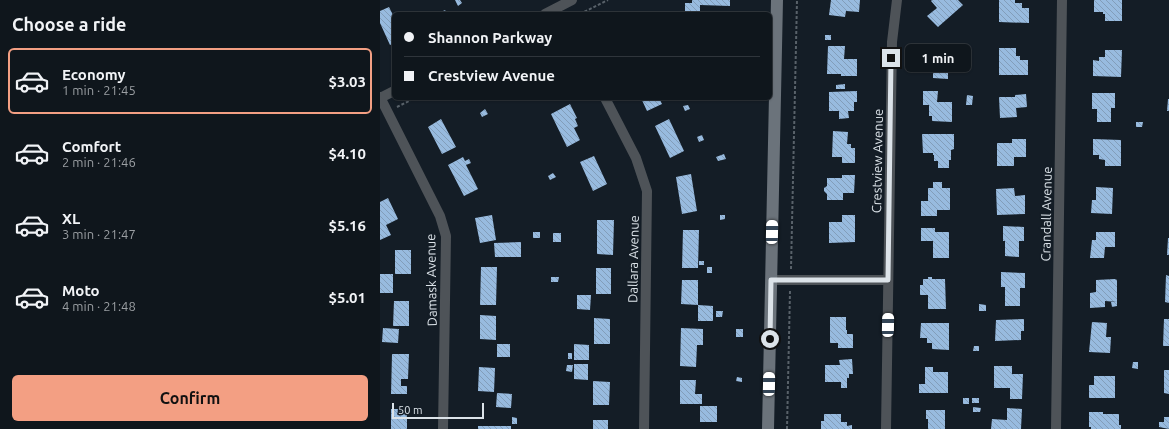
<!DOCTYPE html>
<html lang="en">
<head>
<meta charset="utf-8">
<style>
	body { margin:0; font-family:Ubuntu,sans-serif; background:#1d2329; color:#f1f3f6; height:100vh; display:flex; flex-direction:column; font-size:15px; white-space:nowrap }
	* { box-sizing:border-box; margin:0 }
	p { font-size:13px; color:#9b9fa3 }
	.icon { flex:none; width:22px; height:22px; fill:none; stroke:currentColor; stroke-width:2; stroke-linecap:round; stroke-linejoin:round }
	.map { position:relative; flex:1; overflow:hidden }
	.panel { display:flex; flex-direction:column; background:#0f161c; width:380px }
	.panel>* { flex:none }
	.banner { position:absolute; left:12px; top:12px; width:380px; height:88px; border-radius:6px; box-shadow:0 1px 3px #0004,0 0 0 1px #2f353b; display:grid; align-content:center; height:88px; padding:0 12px; background:#0f161c }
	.scale { position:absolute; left:12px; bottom:10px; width:92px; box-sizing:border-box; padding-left:4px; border:2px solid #dce3e9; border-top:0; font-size:11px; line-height:14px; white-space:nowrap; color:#dce3e9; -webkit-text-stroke:3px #141d26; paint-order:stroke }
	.end { position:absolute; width:18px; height:18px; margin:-9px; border:5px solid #dce3e9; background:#111; box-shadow:0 0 0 2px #111 }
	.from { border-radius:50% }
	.bubble { position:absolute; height:28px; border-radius:6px; background:#0f161c; box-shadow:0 1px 3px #0004,0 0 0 1px #2f353b; font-size:13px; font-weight:700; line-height:28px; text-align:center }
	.car { position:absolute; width:12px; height:24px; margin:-12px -6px; border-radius:5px; box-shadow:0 0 3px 1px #0007; background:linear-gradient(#fff 24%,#345 0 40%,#fff 0 76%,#345 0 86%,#fff 0) }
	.banner b { display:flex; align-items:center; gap:14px; height:38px; font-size:15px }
	.banner b+b { border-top:1px solid #2f353b }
	.banner i { width:10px; height:10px; background:#f1f3f6 }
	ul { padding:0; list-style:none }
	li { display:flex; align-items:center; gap:12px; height:66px; margin:0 8px 6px; padding:0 4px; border:2px solid transparent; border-radius:6px }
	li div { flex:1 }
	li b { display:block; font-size:15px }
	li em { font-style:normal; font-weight:700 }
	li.selected { border-color:#f39f83 }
	li>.icon { width:36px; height:36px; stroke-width:1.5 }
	h2 { padding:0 12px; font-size:18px; line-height:48px }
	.primary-button { display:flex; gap:8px; margin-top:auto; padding:8px 12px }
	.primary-button a { flex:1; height:46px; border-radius:6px; background:#f39f83; color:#111; font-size:16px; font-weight:700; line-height:46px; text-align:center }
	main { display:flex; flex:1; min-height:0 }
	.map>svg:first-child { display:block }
	.building { fill:url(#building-back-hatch) }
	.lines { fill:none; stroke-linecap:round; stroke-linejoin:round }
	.path { stroke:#59626a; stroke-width:2; stroke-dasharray:3 2; stroke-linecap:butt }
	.street { stroke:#4e5358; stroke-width:10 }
	.secondary { stroke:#6b737b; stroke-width:12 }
	.route { stroke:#dce3e9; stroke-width:5 }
	.labels { text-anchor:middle; stroke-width:4; stroke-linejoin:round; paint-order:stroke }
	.street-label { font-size:13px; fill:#dce3e9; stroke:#141d26 }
</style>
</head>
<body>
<main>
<section class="panel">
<h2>Choose a ride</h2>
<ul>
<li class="selected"><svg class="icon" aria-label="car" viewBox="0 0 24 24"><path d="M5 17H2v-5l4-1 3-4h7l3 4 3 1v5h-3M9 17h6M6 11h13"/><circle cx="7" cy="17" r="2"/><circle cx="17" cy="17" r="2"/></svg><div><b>Economy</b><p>1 min · 21:45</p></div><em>$3.03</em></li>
<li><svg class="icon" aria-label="car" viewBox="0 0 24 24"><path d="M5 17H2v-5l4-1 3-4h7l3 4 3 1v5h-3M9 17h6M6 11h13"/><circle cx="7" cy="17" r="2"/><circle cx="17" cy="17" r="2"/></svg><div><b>Comfort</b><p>2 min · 21:46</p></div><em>$4.10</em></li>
<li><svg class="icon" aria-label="car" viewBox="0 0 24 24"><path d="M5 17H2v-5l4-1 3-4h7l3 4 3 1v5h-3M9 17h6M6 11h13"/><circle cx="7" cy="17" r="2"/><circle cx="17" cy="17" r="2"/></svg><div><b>XL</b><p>3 min · 21:47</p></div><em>$5.16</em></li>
<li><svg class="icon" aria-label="car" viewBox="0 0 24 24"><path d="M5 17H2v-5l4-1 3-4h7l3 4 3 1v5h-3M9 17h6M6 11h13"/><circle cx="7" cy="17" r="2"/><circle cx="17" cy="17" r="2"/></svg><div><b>Moto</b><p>4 min · 21:48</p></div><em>$5.01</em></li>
</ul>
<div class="primary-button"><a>Confirm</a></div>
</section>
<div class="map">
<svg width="789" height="429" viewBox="0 0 789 429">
	<defs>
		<pattern id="building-back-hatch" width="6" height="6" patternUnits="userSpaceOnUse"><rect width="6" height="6" fill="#98bbdf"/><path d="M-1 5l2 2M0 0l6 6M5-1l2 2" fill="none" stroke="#829db9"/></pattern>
	</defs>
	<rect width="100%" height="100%" fill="#141d26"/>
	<path class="building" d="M75 0H80L82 3 78 6Z
		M312 0H350V6L320 5V14H305V3H312Z
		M451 0H480L479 12 466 11 465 17 449 15Z
		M552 0H578L583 5 558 27 547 16 557 8 551 1Z
		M619 0H635V3H642V8H649V23L619 22Z
		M714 0H742V21H725V14H723V12H714Z
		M9 7 14 17V43L10 45 0 23V11Z
		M65 10 67 14H59V13Z
		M445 35H451V40H445Z
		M545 44 574 45 573 54H568V79L553 78V67H544Z
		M448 46H465L464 59H477V76H461V74H447Z
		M619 48H636V56H640V60H648V75H619Z
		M725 50H742L741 77 713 76V60L719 61V57H725Z
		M465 84V89H456V85Z
		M477 91V102H474V111H468L469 118 459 119V111H449V92Z
		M543 91H558L557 102H572V122L552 121V116H549V105H543Z
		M712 93H735V108H731V122H717V109H712Z
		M646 94 647 107 636 108 637 117 620 118 619 97H635V95Z
		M587 95 593 96 592 105H586Z
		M261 98H279L282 104 267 111Z
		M788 99H789V111H787Z
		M190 104 197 118 195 119 198 126 194 128 200 140 187 147 171 114Z
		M308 105 310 109 305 111 303 106Z
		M105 109 108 114 102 117 100 113Z
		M61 119 76 147 62 154 48 127Z
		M289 119 304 151 290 158 275 126Z
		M756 122H763L762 127H756Z
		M453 131 468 132 467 144H471V148H475V163H462V157H452Z
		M542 134H574V149L571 150V160H569V168H558V161H554V155H553V153H543Z
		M322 135 324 140 319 142 317 137Z
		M632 139H646V157H634V166H617V143H632Z
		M713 139 741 140V166H725V160L719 159V155H713Z
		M344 154 346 159 338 161 336 157Z
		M214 156 227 184 213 191 200 162Z
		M83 157 85 161 89 159 91 163 86 165 98 189 84 196 68 165Z
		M173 173 176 177 170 180 168 176Z
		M311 174 317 211 302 214 296 177Z
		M462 175H475L474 193H463V200H447V194L444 191V188L447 186V178H462Z
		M553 182H562V188H570V210H557V216H541V201H548V188H553Z
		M716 187 733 188 732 214 711 213 712 200H716Z
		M634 188 635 196 645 195V214L617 215 616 189Z
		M8 198 18 219 6 225 11 235 0 240V202Z
		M112 215 116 240 100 243 95 218Z
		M340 215H345V219L340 220Z
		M462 215H475V242L449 243V222H462Z
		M217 220H234L233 255 217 254Z
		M623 226 644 227V241H639V257L625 256V241H623Z
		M541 228H555V232H569V258H553V241H541Z
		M303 230H319L318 268H302Z
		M153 232H160V238H153Z
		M716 232H735V247H725L724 258H710L712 240H716Z
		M173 233H181V242H173Z
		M788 238H789V255H787Z
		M141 242V257H115L114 243Z
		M15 250H31V274H15Z
		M319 261H324V265H319Z
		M101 267H117L116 305H100Z
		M327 267H332V273H327Z
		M216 268H231V294H216Z
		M621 272 645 273V288H640V306H625V287H621Z
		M0 274H13V293H0Z
		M786 275 789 276V303L785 302Z
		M171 277H179L178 282H171Z
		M548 277H552V279H565L566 309H548V295H540V285H543V279H548Z
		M735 279 737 280V302L725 301V307L710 308V293L716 292V280Z
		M302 280H318V305L333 306V321H318V305L301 304Z
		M197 295H211L210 310 197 309Z
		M14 301H29V326H13Z
		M731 302H737V306L732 307Z
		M599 304 606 305V311H599Z
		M336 311H343L342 317H336Z
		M100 315 116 316V340L100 339Z
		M450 317H466V330H467V334H473V348H458V343H450Z
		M214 318 230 319V344H214Z
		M644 319V331H641V340L615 341 616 320Z
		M784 319H789V346H783Z
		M712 322 727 323 726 337H731L730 353 709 352Z
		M541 323H569V350L552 349V343H547V338H540Z
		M3 328 19 329 18 343 2 342Z
		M301 328 323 329V345H317L316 367 300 366Z
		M356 329H363V337H356Z
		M117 344H130V357H117Z
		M194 344 209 345V360H194Z
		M594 346H599V351H593Z
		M188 353H192V359H188Z
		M12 354H29L28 379H21V386H27V394H11Z
		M472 359 473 374H469V378H467V388H461V382H445V365H460L459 360Z
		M753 362H758V369L752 368Z
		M194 364H208V380L194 379Z
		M187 365H193L192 372 186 371Z
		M614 366H632V374H643L642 399H630V388H614Z
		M99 367 115 368 114 392 98 391Z
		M545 367H553V372H568V393H539V384H545Z
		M784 370H789V394L784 393Z
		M714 376H735V398H709V385H714Z
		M357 377 362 378V382L356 381Z
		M300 380H316L315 394H322V404H300Z
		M213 381 230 382 229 405H213Z
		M117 393 132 394 131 408 116 407Z
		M583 398H589V404H583Z
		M592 398H599V403H592Z
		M320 406H337V422H320Z
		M593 407 601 408 600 412H593Z
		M627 408 642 409 641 429H611L612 419 627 420Z
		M11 409H27V429H11Z
		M546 410H565V429H548V419H546Z
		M709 412H723V414H739V425H741V429H711V427H709Z
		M444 414H461V422H467V426L472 425V429H441V421H444Z
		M132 417 137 418V424H132Z
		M784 417H789V429L779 427V422H784Z
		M213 420H228V429H213Z
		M98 426H131V429H98Z"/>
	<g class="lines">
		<path class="path" d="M200 14 228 0
			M17 107 35 98
			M411 269 417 0
			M407 429 410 291"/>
		<path class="street" d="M165 14 192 0
			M0 97 60 216 66 236 63 429
			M0 98 14 91
			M225 98 256 158 267 191 264 429
			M391 280H508
			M506 429 512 42 517 0
			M676 429 682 0"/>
		<path class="secondary" d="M388 429 397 0"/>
	</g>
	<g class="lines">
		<path class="route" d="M390 339 391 280H508L511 58"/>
	</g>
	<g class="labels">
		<g class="street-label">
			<text transform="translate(497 161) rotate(-89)" y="5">Crestview Avenue</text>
			<text transform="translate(666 214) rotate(-89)" y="5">Crandall Avenue</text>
			<text transform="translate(253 259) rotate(-89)" y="5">Dallara Avenue</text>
			<text transform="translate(51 280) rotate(-91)" y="5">Damask Avenue</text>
		</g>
	</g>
</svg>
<div class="scale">50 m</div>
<i class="end from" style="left:390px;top:339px"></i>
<i class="end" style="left:511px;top:58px"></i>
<div class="bubble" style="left:525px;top:44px;width:66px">1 min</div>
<i class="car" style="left:392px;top:232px;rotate:1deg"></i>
<i class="car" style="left:508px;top:325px;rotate:1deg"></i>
<i class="car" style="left:389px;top:384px;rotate:1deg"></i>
<div class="banner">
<b><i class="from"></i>Shannon Parkway</b>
<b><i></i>Crestview Avenue</b>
</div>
</div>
</main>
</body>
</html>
